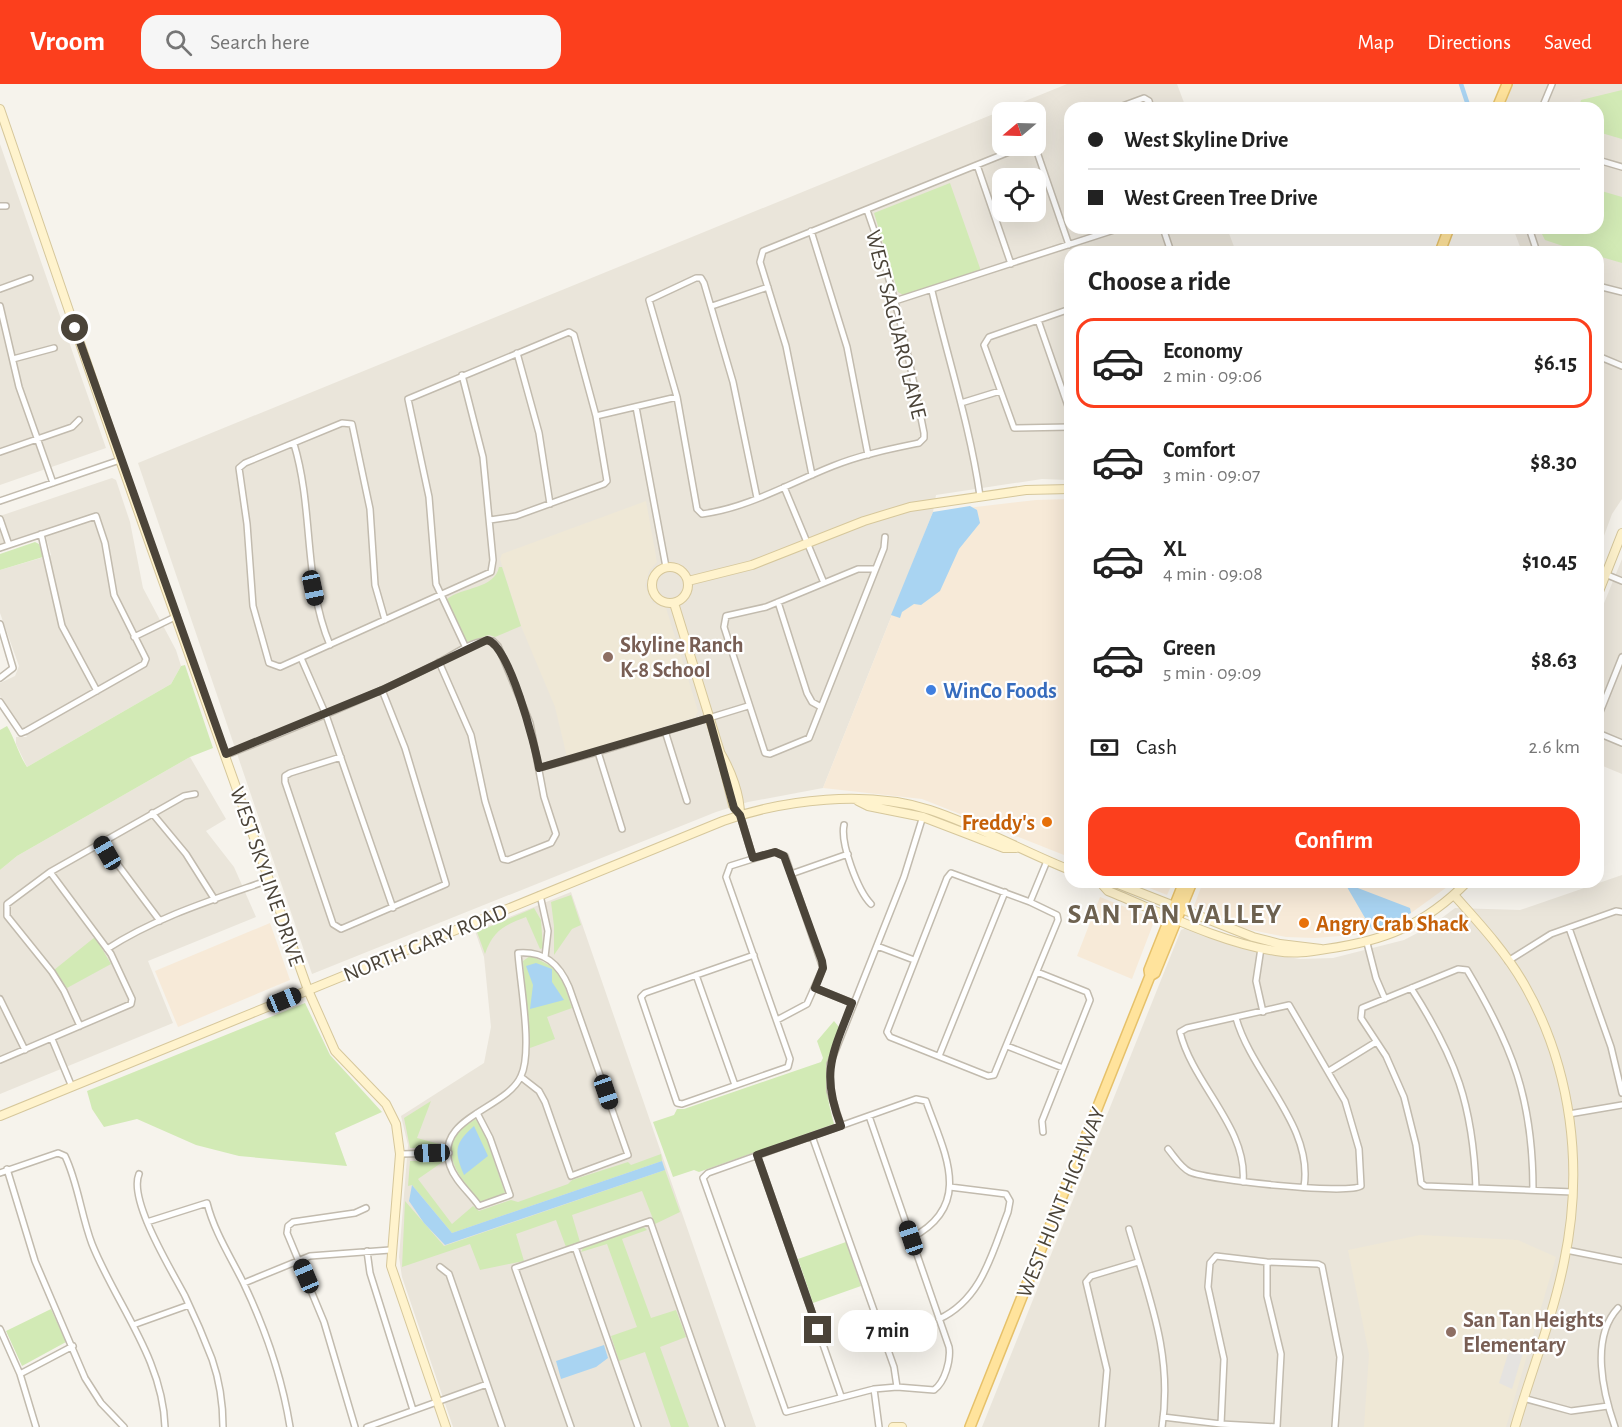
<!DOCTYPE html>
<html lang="en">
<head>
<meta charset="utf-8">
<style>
	body { margin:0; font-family:"Alegreya Sans",sans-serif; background:#f6f6f6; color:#222; height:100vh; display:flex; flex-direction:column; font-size:22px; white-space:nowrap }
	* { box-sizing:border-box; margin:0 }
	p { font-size:20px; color:#767676 }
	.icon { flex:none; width:33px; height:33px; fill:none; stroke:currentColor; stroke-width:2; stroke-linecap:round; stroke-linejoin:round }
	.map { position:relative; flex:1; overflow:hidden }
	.panel { position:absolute; left:1064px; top:162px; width:540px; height:642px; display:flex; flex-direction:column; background:#fff; border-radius:18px; box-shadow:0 6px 24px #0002 }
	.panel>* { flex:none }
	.guide { position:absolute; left:1064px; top:18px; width:540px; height:132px; border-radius:18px; box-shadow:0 6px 24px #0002; display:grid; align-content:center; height:132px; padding:0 24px; background:#fff }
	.needle { width:39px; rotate:251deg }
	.buttons { position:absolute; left:992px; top:18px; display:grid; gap:12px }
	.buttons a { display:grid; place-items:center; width:54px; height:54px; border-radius:12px; background:#fff; box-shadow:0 6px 24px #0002; font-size:30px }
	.end { position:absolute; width:27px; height:27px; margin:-14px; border:8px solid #4b4439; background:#fff; box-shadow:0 0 0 3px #fff }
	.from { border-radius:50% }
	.bubble { position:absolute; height:42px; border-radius:18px; background:#fff; box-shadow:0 6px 24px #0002; font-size:20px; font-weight:700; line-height:42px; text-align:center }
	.car { position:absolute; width:18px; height:36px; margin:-18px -9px; border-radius:8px; box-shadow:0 0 4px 2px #0007; background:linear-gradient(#222 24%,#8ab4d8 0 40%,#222 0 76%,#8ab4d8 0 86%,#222 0) }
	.guide b { display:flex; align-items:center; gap:21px; height:57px; font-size:22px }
	.guide b+b { border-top:2px solid #e0e0e0 }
	.guide i { width:15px; height:15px; background:#222 }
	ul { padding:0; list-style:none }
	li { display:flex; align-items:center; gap:18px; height:90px; margin:0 12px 9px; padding:0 12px; border:3px solid transparent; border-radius:18px }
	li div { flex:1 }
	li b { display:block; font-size:22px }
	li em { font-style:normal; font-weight:700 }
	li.active { border-color:#fc3f1d }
	li>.icon { width:54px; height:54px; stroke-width:1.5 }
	h2 { padding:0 24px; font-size:27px; line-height:72px }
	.pay { display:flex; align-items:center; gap:15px; height:66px; padding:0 24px; font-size:22px }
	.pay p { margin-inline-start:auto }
	.primary-button { display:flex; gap:12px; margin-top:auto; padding:12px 24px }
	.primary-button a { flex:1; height:69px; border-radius:18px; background:#fc3f1d; color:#fff; font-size:24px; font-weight:700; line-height:69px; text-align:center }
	header { display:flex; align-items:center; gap:36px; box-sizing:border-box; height:84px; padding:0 30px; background:#fc3f1d; color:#fff }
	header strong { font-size:28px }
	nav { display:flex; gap:33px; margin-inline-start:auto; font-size:21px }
	.search { width:420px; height:54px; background:#f6f6f6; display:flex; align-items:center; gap:15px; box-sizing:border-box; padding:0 21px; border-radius:18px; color:#767676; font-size:22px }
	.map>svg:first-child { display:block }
	.residential { fill:#eae5da; fill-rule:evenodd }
	.commercial { fill:#f7ead8 }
	.education { fill:#efe8d6 }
	.green { fill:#d2eab5 }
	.parking { fill:#e5e3e0 }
	.water { fill:#a9d4f2 }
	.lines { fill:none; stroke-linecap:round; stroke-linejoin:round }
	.canal { stroke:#a9d4f2; stroke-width:4.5 }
	.street-casing { stroke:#c2bbae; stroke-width:8 }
	.secondary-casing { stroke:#d6c79b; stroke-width:10 }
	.primary-casing { stroke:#e6c16a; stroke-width:12 }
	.street { stroke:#fff; stroke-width:5 }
	.secondary { stroke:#fff3cd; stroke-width:8 }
	.primary { stroke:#ffe39c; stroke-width:9 }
	.route { stroke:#4b4439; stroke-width:8 }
	.education-dot { fill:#8d6e63; stroke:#fff; stroke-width:2 }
	.shop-dot { fill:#3f7fe0; stroke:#fff; stroke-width:2 }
	.food-dot { fill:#e8710a; stroke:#fff; stroke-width:2 }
	.labels { text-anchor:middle; stroke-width:4.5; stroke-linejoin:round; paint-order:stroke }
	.street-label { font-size:22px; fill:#4b4439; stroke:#fff }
	.education-label { font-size:22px; font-weight:bold; fill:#785e54; stroke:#fff; text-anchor:start }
	.shop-label { font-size:22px; font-weight:bold; fill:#366cbe; stroke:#fff; text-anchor:start }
	.food-label { font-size:22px; font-weight:bold; fill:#c56008; stroke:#fff; text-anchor:end }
	.district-label { font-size:28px; font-weight:bold; letter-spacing:1.5px; fill:#6e6250; stroke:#fff }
</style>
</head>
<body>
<header>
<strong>Vroom</strong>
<div class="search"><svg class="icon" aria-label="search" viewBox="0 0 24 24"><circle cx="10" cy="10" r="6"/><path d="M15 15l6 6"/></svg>Search here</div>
<nav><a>Map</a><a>Directions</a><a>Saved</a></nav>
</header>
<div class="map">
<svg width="1622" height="1343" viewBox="0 0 1622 1343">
	<rect width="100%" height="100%" fill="#f6f3ec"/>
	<path class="residential" d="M1067 0H1177L1186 24H1070V144H1227L1236 168H1070L1069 396 1042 395 936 411 933 428 823 704 748 718 716 728 312 890 138 379ZM1002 28H1035V62H1002ZM1002 94H1035V128H1002Z
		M1508 0H1622V415L1612 430 1598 468V168H1522L1513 144H1598V24H1498Z
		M0 60 106 364 0 401Z
		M112 394 116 396 130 438 143 504 176 566 181 582 171 600 27 683 16 660V653H27L0 612V599L15 592 19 582 0 529V486L51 471 44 446 0 461V432Z
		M1622 475V690L1598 680V534Z
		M190 673 226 735 206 747 234 783 256 833 148 877 173 939 0 1010V786L17 772Z
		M1622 791V1343H982L1181 846 1186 844 1231 860 1270 870 1300 875 1333 874 1404 856 1431 842 1455 824 1520 826Z
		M571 808 756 1343H453L402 1193 399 1173 408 1061 401 1032 484 979 491 943 484 873 475 847Z"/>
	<path class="commercial" d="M1069 415V773L922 715 823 704 933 428 1036 416Z
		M1134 798H1173L1167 811Z
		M1203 798H1454L1411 829 1395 838 1354 851 1315 854 1286 853 1242 844 1194 822Z
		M1100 813 1155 835 1132 895 1077 872Z
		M270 839 290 896 178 943 155 887Z"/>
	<path class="education" d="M646 417 657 478 649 487 645 502 653 519 666 524 698 627 695 633 567 673 555 623 521 542 500 475 502 470Z
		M1420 1151 1518 1156 1556 1173 1506 1343H1364L1369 1270 1348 1166Z"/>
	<path class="green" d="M1622 6V55L1598 48V24H1579L1581 16Z
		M950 99 981 187 903 211 898 208 874 129Z
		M1598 106 1622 113V179L1598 172V168H1581L1545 156 1539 144H1598Z
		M35 458 39 460 43 473 0 486V470Z
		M499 483H502L521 542 495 553 489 551 467 558 447 515C462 503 495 505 499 483Z
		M185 581 213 664 190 673 17 772 0 786V646L7 642C15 655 18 669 27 683L171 600 181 582Z
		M571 811 581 841 572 845 554 871V842L551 818Z
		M534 824 541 836 543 864 540 865 526 833C505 841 493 846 485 870L477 848Z
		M95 853 111 880 67 904 54 886Z
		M530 872C563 885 561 892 572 924L547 933 555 955 530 964 523 877Z
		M305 919 330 971 382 1028 335 1049 347 1082 239 1072 196 1061 137 1035 104 1043 92 1025 87 1007Z
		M834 937 839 943C823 981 823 1000 834 1040L699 1088 694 1086 673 1093 653 1038 674 1031 677 1025H684L821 978 823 974 817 957Z
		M431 1017 417 1054 443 1061 442 1064H410L404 1034Z
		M476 1035 486 1053 505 1109 480 1118C457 1091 431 1059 476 1035Z
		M661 1070 662 1077 452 1149 412 1101 408 1102 410 1077H444L418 1095 452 1140 473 1122 479 1127 511 1116 518 1118 568 1100 572 1096 628 1078 631 1081Z
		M665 1086 680 1128 655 1140 642 1107 572 1131 580 1158 566 1163 556 1136 516 1150 524 1177 480 1186 470 1160 402 1183 405 1117 444 1162Z
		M644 1143 647 1146 622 1155 651 1234 676 1226 685 1250 686 1253 660 1263 689 1343H671L645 1268 619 1277 611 1252 637 1243 607 1160 581 1168 583 1164Z
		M846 1158 861 1202 813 1219 798 1175Z
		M51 1225 66 1258 22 1282 6 1247Z"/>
	<path class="parking" d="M1512 1257 1526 1259 1512 1305 1499 1299Z"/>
	<path class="water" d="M970 422 977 426 980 439 959 465 940 507 921 521 914 520 902 528 900 534 891 531 933 428Z
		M1350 801 1410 824 1411 829 1372 846 1347 803Z
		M536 879 552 885V898L564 916 530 925 533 901 526 882Z
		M474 1042 488 1072 464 1091C454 1067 454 1060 474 1042Z
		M662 1077 665 1086 445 1161 424 1139 409 1117 412 1101 452 1149Z
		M604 1261 608 1274 596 1283 561 1295 556 1277Z"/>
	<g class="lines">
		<path class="canal" d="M1461 0 1469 24"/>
		<g class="street-casing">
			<path id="street" d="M1117 24 1144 14 1149 17 1151 24
				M1542 24 1552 0
				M1032 62 1036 65 1069 161
				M1598 76 1622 83
				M977 81 1011 180
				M0 122H6
				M1163 144 1171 168
				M1529 144 1537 168
				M811 147 847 263 868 371
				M1598 202 1622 208
				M0 205 30 194
				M932 207C948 275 970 342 980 412
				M895 217 1120 144
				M0 222 19 303 53 399
				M712 222 768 203
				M1070 225 989 253 984 261 1014 344 1070 343
				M1038 236 1070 328
				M517 269 539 349 550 420
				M1598 272 1622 282
				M13 275 54 264
				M961 319 1000 307
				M636 323 666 483
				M596 332 677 313
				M294 360C314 426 303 497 330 561
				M0 368 72 343 79 336
				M812 391 786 262 760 178 763 167 1024 62
				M784 403 824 499
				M757 414 733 298 704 199 701 194H696L649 216 677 313 697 425 702 430C748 424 790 399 833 382 860 371 890 365 919 359L924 354V349C909 273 893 198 867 126
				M0 417 120 376
				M0 435 9 461
				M41 450 62 542 97 607
				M0 464 96 432 105 459 114 511 146 575 144 580 26 647 21 649 0 618
				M875 485H858L766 523 726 532 724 543 765 669 770 670 809 654 884 464 885 453
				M1605 490 1622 497
				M778 518 807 609 812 618 821 623
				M385 536 375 501 370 425 352 340 342 339 245 379 239 384 247 440 253 522 269 579 280 583 491 488 493 476 483 373 462 291
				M0 540 13 584 0 594
				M134 553 177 532
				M466 564 436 500 429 413 408 315 569 248 574 251 596 332 607 397 604 400 516 432 490 436
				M301 574 326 631 393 824
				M1598 633 1622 573
				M665 647 687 717
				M1598 649 1622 659
				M598 668 622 745
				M226 671C298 643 369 614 438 579 454 571 475 554 493 557L498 562 530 639 544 713 556 750 551 759 508 776 503 775 485 717 471 651 439 578
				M341 673 290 689 285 692V698L333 840 341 845 446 800 405 664 382 606
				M539 684 598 668 748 622
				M152 729 186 770 215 816
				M740 731 753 774
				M844 741C840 759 858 807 871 820
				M101 758 160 837
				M951 789 1030 818 1057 831 1058 836 994 991 988 992 890 953 887 948 947 794Z
				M791 790 848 770
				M540 811 548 847 545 873
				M1030 818 1047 777
				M1569 844 1611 963 1622 1009
				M1367 859 1376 894 1385 915
				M877 862 914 876
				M1261 864 1256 897 1263 928
				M107 865C156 833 215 815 269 796
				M754 871 645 909 641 913 677 1019 682 1020 788 983 790 975 726 793 730 782 775 768 785 772 823 884 807 920 777 936
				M1508 877 1551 850 1616 827 1622 828
				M1037 888 1087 908 1090 916 1042 1037 1043 1048
				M696 891 735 1001
				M815 904 852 919
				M1411 904C1456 974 1473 1021 1476 1104
				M0 915 25 966
				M1236 934C1252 991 1314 1042 1304 1103
				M80 942 64 907 52 888 7 832V820L50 788 184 712 195 710
				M52 955 72 1003
				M1007 962 1063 984
				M939 972 1005 808
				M0 976 131 920 132 915 111 870 50 788
				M1329 987 1376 958
				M477 1029 490 1054 510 1111 479 1122C470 1109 455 1097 450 1082 433 1033 506 1026 521 992 533 967 520 899 518 869 545 867 559 880 569 903L628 1071 571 1092 545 1018 539 1007 521 993
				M1569 1030 1622 1021
				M869 1032 949 1263C951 1276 945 1298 934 1306L897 1303 874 1305 786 1328 703 1094 708 1089 916 1015 926 1017C944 1068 975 1121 911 1154
				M841 1042 830 1007V980L904 793 923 732
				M812 1052 894 1283 897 1303
				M1168 1065C1174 1072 1181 1084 1190 1088 1209 1096 1347 1111 1361 1102L1359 1065 1345 1017 1289 921 1187 944 1180 948C1193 1001 1248 1044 1243 1098
				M400 1070 449 1069
				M757 1071 841 1312
				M7 1085 35 1177 85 1294 101 1319 124 1343
				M0 1089 58 1069 65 1072C78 1099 81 1131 92 1160 116 1220 163 1275 165 1343
				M139 1090C128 1116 172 1187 185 1212 195 1233 204 1254 212 1275 220 1298 223 1319 223 1343
				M1533 1106C1533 1016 1513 963 1467 886L1458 885 1362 924 1361 934 1386 972 1404 1013 1416 1061 1421 1099 1425 1102 1573 1108
				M147 1138 207 1119C214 1147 230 1172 243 1198 265 1244 282 1293 290 1343
				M1129 1145C1149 1214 1173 1270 1162 1343
				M575 1163 638 1343
				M1566 1166 1622 1177
				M367 1167 370 1189 413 1326
				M1267 1178V1212L1281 1270 1277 1343
				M440 1183 449 1190 502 1343
				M244 1199 310 1172 390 1166
				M939 1235C982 1215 992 1169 1008 1128L1010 1117 1006 1110 950 1103
				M133 1241 189 1221
				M0 1245 20 1290 36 1343
				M20 1290 73 1262
				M874 1305 879 1343
				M1523 1314 1571 1327 1608 1322
				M1163 1333 1221 1340 1277 1343
				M1221 1340 1224 1275 1208 1203 1210 1179 1216 1172 1267 1178 1318 1180 1322 1182 1340 1273 1335 1343
				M355 1343 324 1238 287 1149 288 1142 293 1138 355 1129 366 1124
				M367 1343 487 1300
				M571 1343 515 1184 650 1137 722 1343
				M1102 1343 1107 1286 1086 1198 1091 1192 1138 1178
				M1615 1343C1603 1309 1590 1254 1618 1224"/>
		</g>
		<g class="secondary-casing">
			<path id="secondary" d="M0 25 120 376 308 906 335 967 386 1020 396 1040 400 1070 391 1182 446 1343
				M652 501a18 18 0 1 1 36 0a18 18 0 1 1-36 0Z
				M688 497 752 481 864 437 910 423 1026 406 1070 405
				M1598 510 1622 449
				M674 519 720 668 733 721 740 731
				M721 670C731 687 740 711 740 731
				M858 717 868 722 923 733 1004 764H1016
				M1100 798 1108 807C1160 828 1221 859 1276 867 1294 870 1308 868 1326 865 1384 857 1425 841 1467 798
				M1113 798 1253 853 1280 860 1321 865
				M1454 811C1479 839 1505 867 1524 900 1572 984 1584 1084 1564 1178 1553 1233 1531 1288 1515 1343
				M0 1032 723 737C785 715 867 706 930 726 979 742 1022 767 1070 786
				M893 1343H902"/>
		</g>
		<g class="primary-casing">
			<path id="primary" d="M1497 24 1507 0
				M1440 168 1449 144
				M1150 892 1155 889 1192 798
				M970 1343 1150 892 1149 886 1184 798"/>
		</g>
		<use href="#street" class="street"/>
		<use href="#secondary" class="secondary"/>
		<use href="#primary" class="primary"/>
	</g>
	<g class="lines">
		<path class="route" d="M75 244 226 670 382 606 487 556C509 560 535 661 539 684L709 634 734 724 740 731 753 774 775 768 784 772 822 877 823 884 815 904 852 919C833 969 820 988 841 1042L757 1071 818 1246"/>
	</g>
	<g class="education-dot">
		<circle cx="608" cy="573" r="6"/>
		<circle cx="1451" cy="1248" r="6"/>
	</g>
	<circle class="shop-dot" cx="931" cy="606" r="6"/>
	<g class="food-dot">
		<circle cx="1047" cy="738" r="6"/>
		<circle cx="1304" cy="839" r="6"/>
	</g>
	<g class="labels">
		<g class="street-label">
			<text transform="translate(897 240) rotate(76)" y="8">WEST SAGUARO LANE</text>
			<text transform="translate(268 792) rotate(71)" y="8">WEST SKYLINE DRIVE</text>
			<text transform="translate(425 858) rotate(-22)" y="8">NORTH GARY ROAD</text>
			<text transform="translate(1060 1118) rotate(-68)" y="8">WEST HUNT HIGHWAY</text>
		</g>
		<g class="education-label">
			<text x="620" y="568">Skyline Ranch<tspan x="620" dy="25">K-8 School</tspan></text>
			<text x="1463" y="1243">San Tan Heights<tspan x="1463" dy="25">Elementary</tspan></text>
		</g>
		<g class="shop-label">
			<text x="943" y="614">WinCo Foods</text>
		</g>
		<g class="food-label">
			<text x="1035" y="746">Freddy's</text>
			<text x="1316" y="847" text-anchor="start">Angry Crab Shack</text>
		</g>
		<g class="district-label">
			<text x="1175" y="839">SAN TAN VALLEY</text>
		</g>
	</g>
</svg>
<div class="buttons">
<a><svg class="needle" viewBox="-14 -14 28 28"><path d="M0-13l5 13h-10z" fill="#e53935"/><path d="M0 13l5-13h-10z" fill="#767676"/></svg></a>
<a><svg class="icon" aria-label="locate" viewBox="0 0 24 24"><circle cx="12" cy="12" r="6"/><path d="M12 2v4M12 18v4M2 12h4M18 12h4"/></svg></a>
</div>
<i class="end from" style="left:75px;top:244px"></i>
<i class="end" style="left:818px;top:1246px"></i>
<div class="bubble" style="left:838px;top:1226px;width:99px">7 min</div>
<i class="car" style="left:313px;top:504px;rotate:168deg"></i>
<i class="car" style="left:107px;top:769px;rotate:330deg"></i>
<i class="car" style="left:284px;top:916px;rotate:68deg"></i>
<i class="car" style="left:606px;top:1008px;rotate:161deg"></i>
<i class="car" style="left:432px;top:1069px;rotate:268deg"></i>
<i class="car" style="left:911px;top:1154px;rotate:341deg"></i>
<i class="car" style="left:306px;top:1192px;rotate:337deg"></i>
<div class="guide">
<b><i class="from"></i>West Skyline Drive</b>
<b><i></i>West Green Tree Drive</b>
</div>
<section class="panel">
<h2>Choose a ride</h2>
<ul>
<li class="active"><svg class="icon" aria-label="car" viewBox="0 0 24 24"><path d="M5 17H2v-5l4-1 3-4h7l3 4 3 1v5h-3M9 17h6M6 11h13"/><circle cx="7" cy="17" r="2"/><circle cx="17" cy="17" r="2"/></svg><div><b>Economy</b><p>2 min · 09:06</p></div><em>$6.15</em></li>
<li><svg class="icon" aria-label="car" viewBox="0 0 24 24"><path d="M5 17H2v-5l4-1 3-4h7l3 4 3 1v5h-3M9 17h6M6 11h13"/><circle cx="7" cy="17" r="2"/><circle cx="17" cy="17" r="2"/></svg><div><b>Comfort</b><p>3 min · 09:07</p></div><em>$8.30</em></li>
<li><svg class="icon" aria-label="car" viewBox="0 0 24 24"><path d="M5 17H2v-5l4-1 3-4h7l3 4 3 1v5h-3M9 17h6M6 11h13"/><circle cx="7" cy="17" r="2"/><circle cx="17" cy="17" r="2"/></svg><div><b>XL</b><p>4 min · 09:08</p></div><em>$10.45</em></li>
<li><svg class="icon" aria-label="car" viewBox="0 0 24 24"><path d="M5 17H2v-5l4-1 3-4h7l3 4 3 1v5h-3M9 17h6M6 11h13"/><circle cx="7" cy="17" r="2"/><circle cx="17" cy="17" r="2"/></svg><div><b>Green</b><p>5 min · 09:09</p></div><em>$8.63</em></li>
</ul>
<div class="pay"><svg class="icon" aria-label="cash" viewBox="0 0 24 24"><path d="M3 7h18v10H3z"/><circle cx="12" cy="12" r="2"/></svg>Cash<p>2.6 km</p></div>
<div class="primary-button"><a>Confirm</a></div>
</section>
</div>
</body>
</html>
